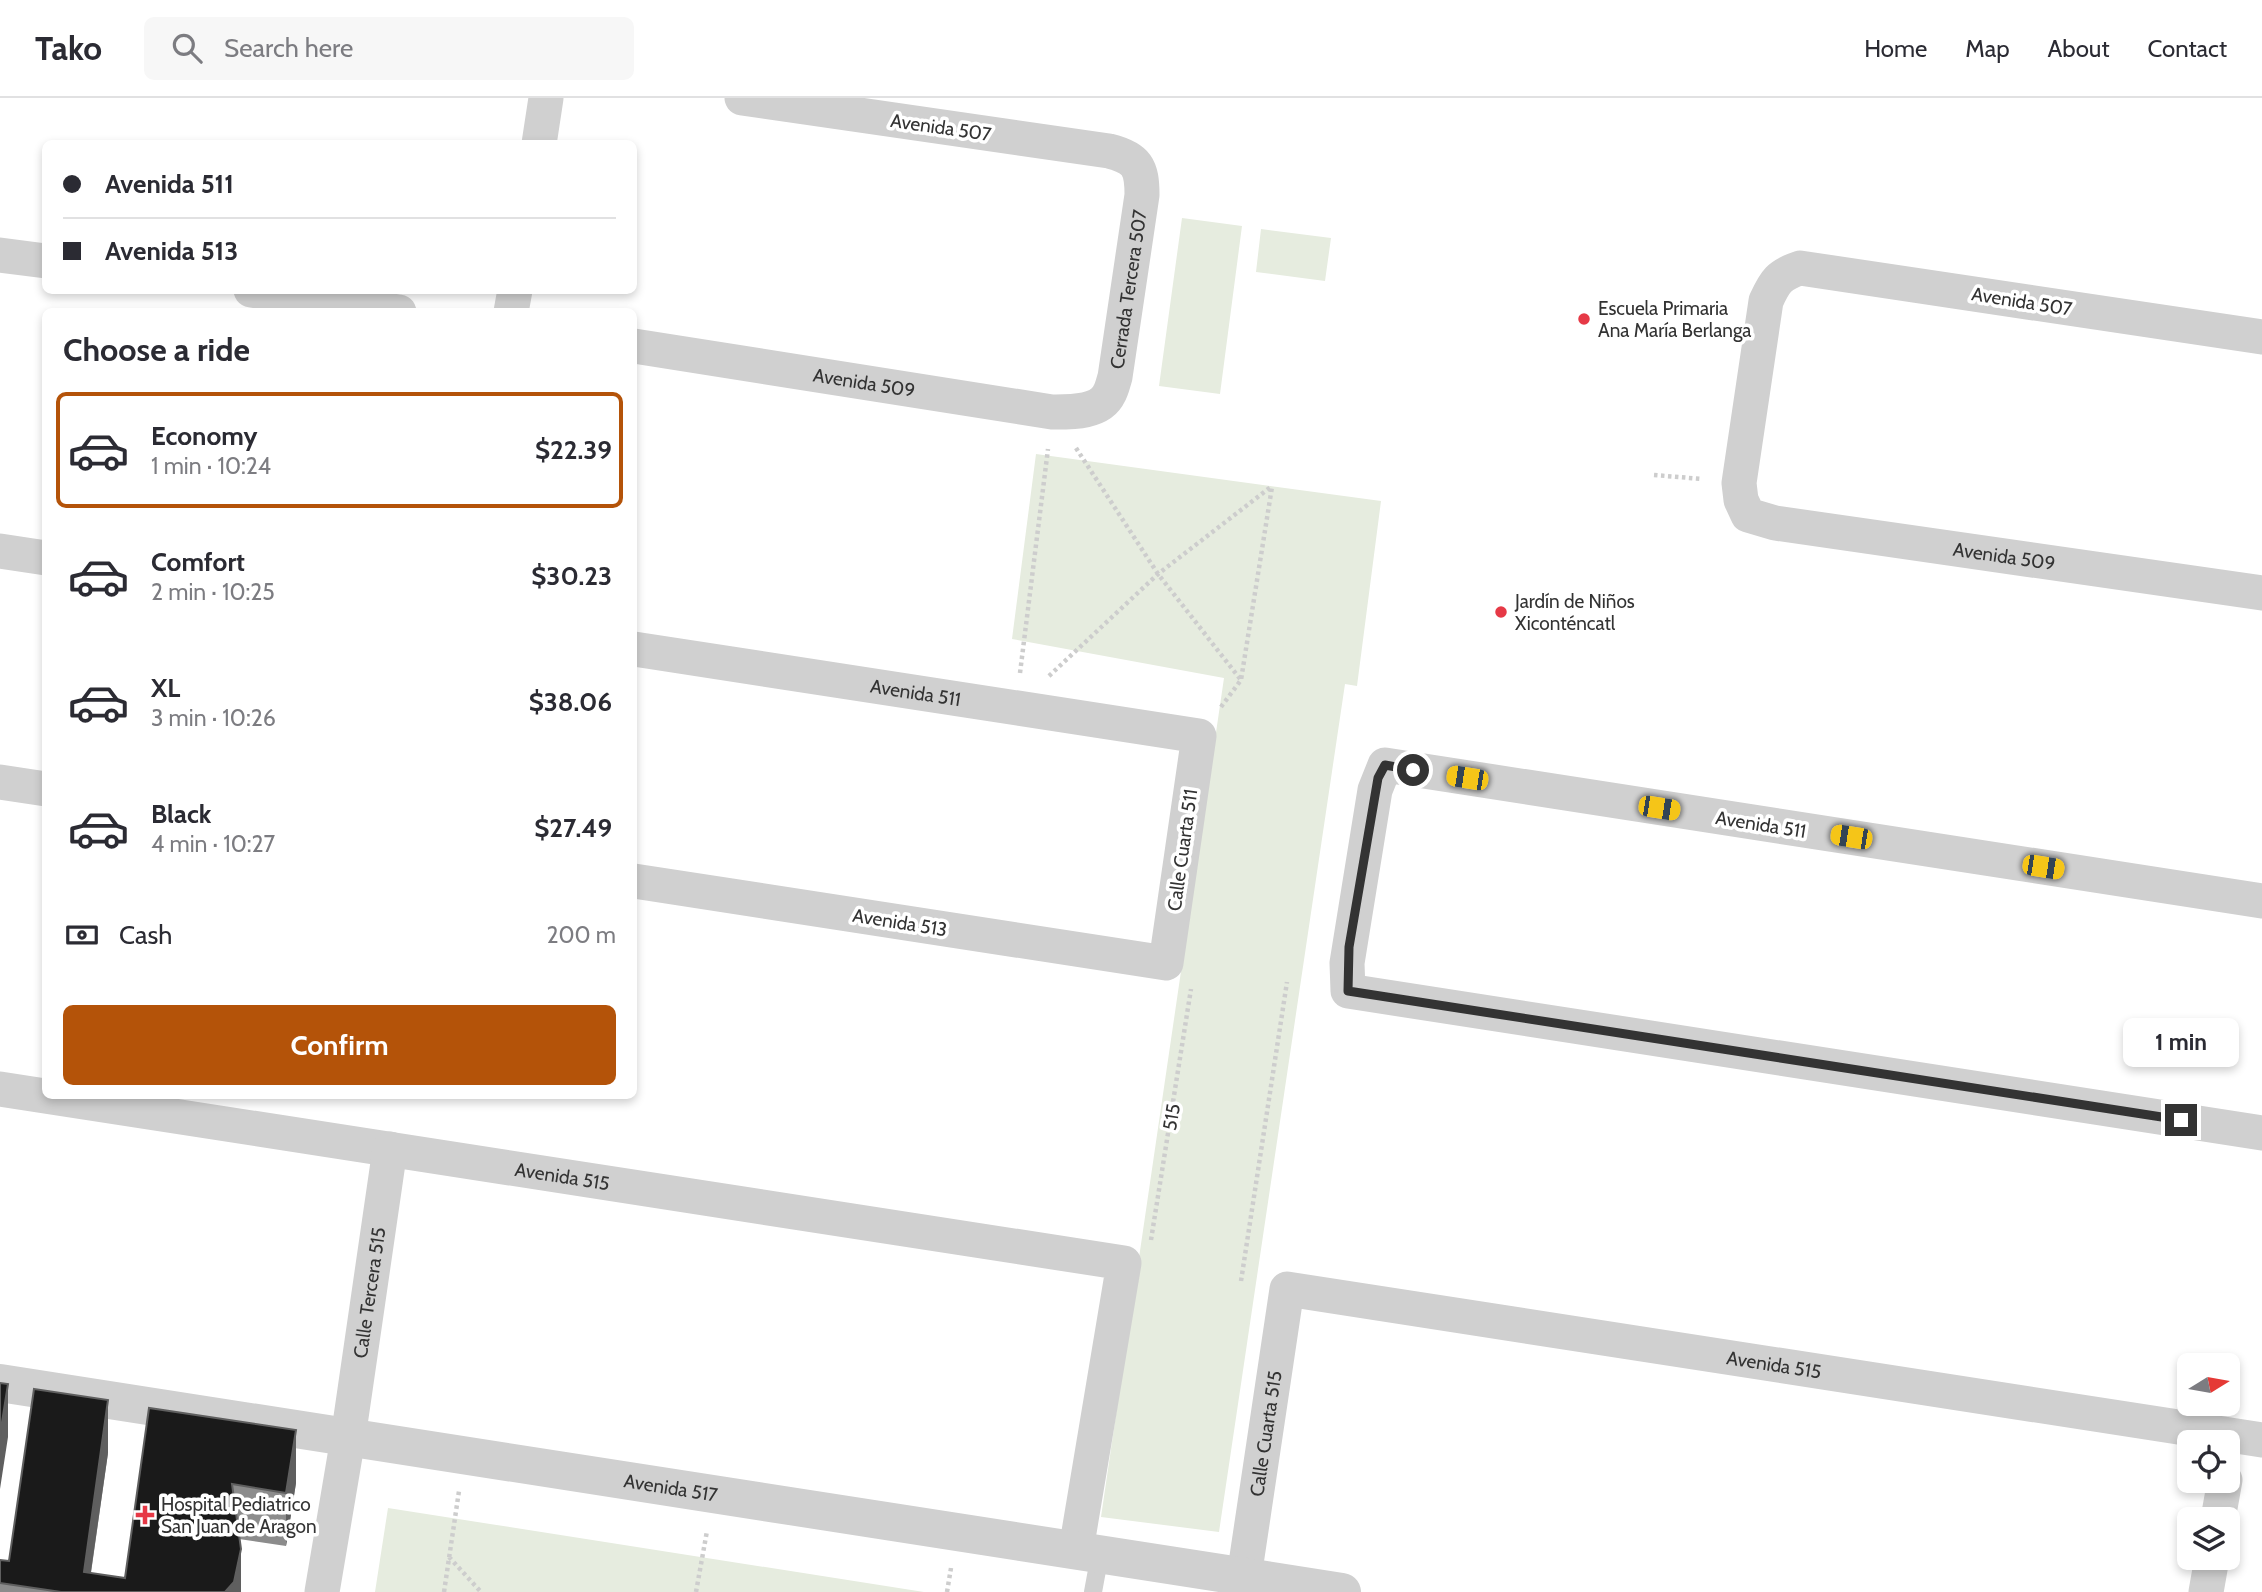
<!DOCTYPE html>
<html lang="en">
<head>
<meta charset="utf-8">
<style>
	body { margin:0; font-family:Cabin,sans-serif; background:#f7f7f7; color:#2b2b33; height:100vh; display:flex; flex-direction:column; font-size:26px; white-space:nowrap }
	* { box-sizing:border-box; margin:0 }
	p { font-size:23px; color:#7c7c81 }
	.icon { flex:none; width:38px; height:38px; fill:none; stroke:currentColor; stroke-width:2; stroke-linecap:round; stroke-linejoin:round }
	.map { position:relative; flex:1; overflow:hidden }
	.sheet { position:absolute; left:42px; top:210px; width:595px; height:791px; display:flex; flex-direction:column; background:#fff; border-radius:10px; box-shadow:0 4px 10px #0003 }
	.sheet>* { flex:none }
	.hud { position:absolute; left:42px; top:42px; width:595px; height:154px; border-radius:10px; box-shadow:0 4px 10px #0003; display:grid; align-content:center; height:154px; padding:0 21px; background:#fff }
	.needle { width:46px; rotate:79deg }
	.controls { position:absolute; left:2177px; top:1255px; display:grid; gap:14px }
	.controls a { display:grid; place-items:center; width:63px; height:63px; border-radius:10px; background:#fff; box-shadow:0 4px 10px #0003; font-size:35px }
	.end { position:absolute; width:32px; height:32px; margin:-16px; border:9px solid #333; background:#fff; box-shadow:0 0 0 4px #fff }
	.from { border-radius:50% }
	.bubble { position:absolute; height:49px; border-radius:10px; background:#fff; box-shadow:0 4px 10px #0003; font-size:23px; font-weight:700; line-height:49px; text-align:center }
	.car { position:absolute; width:21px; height:42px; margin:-21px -10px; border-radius:9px; box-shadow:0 0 5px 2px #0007; background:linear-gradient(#f5c518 24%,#345 0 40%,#f5c518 0 76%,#345 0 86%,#f5c518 0) }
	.hud b { display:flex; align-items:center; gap:24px; height:66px; font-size:26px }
	.hud b+b { border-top:2px solid #e1e1e2 }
	.hud i { width:18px; height:18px; background:#2b2b33 }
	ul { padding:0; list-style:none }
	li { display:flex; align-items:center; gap:21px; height:116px; margin:0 14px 10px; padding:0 7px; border:4px solid transparent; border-radius:10px }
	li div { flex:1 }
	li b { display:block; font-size:26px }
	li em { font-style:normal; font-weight:700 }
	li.active { border-color:#b45309 }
	li>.icon { width:63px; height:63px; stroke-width:1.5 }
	h2 { padding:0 21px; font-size:32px; line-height:84px }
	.pay { display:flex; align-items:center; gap:18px; height:77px; padding:0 21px; font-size:26px }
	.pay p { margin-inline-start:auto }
	.button { display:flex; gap:14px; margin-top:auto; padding:14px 21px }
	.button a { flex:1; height:80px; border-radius:10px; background:#b45309; color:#fff; font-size:28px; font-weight:700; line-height:80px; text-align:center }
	header { display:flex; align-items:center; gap:42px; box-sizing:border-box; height:98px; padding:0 35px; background:#fff; border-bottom:2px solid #e1e1e2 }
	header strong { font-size:33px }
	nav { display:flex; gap:38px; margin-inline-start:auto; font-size:24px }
	.search { width:490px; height:63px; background:#f7f7f7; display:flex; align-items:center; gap:18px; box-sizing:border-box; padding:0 24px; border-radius:10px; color:#7c7c81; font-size:26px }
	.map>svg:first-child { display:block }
	.green { fill:#e6ecdf }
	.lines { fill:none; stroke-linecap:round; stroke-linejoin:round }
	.path { stroke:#cdcdcd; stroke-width:4.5; stroke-dasharray:3.5 3.5; stroke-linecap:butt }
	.service { stroke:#d0d0d0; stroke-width:18 }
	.minor { stroke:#d0d0d0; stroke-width:35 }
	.tertiary { stroke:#d0d0d0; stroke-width:38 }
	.wall { fill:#8c8c8c }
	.shaded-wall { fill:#5f5f5f }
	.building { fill:#1a1a1a; stroke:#5f5f5f; stroke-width:2 }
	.route { stroke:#333; stroke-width:9 }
	.poi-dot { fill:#e63946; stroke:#fff; stroke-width:2.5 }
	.labels { text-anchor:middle; stroke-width:7; stroke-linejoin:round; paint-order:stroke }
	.street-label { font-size:19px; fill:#333; stroke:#fff }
	.poi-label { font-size:19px; fill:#333; stroke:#fff; text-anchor:start }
</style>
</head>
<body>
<header>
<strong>Tako</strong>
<div class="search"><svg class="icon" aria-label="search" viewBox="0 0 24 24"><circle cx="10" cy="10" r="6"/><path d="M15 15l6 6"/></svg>Search here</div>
<nav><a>Home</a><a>Map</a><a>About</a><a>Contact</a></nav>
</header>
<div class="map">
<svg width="2262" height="1494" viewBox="0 0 2262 1494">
	<rect width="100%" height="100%" fill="#fff"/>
	<path class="green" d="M1182 120 1242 128 1220 296 1159 288Z
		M1261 131 1331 140 1325 183 1256 174Z
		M1036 356 1381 403 1357 588 1345 586 1219 1434 1101 1419 1224 580 1012 541Z
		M388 1410 924 1494H375Z"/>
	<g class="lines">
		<path class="path" d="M1076 350 1158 476 1241 582
			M1654 377 1702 381
			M1020 575 1048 351
			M1049 578 1158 476 1272 388
			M1221 609 1241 582 1272 389
			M1151 1142 1191 891
			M1241 1183 1287 884
			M449 1459 481 1494
			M444 1494 459 1393
			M696 1494 707 1433
			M947 1494 951 1470"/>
		<path class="service" d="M1093 1494 1100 1456"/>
		<g class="minor">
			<path d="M539 46 546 0"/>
			<path d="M0 157 46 163"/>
			<path d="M251 192 399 214"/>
			<path d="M511 214 515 192"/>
			<path id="s1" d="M2262 239 1800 170C1779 177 1775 183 1766 203L1739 385 1741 402 1748 417 1775 425 2262 495"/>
			<path id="s2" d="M634 248 1052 314C1071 314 1100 315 1109 296 1112 291 1113 285 1115 279L1142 97C1142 69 1137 60 1109 53L742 0"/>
			<path d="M0 453 46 460"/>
			<path id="s3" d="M634 551 1199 638 1166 865 634 783"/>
			<path d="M0 684 46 691"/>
			<path d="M2262 803 1385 667 1375 692 1347 865 1348 893 2262 1035"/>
			<path id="s4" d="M0 991 1124 1165 1076 1452"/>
			<path d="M2218 1421 2225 1382"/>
			<path id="s5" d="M1244 1479 1287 1191 2262 1342"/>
			<path id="s6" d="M322 1494 348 1340 390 1051"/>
			<path d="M2206 1494 2212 1460"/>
		</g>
		<path class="tertiary" id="s7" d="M0 1285 1342 1494"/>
	</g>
	<path class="wall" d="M149 1310 296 1385 286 1448 239 1441 241 1494H0V1462L9 1463 108 1355 91 1475 125 1480Z"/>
	<path class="shaded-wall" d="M8 1286V1339L0 1391V1337Z
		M108 1302V1355L88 1494 84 1474Z
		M296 1332V1385L286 1448V1395Z
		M241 1451V1494H225Z"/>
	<path class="building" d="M0 1285 8 1286 0 1337Z
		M34 1291 108 1302 84 1474 125 1480 149 1310 296 1332 286 1395 232 1386 241 1451 234 1484 225 1494H61L0 1485V1462L9 1463Z"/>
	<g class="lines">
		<path class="route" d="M1413 672 1385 667 1378 680 1349 849 1348 893 2181 1022"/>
	</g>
	<g class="poi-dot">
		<circle cx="1584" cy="221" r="7"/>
		<circle cx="1501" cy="514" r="7"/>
		<path d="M141.5 1406.5h7v7h7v7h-7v7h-7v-7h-7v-7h7z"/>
	</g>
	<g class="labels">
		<g class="street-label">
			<text transform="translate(941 29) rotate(8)" y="7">Avenida 507</text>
			<text dy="7" stroke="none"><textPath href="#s2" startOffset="593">Cerrada Tercera 507</textPath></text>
			<text transform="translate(2022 203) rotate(9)" y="7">Avenida 507</text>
			<text dy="7" stroke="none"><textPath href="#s2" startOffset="233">Avenida 509</textPath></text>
			<text dy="7" stroke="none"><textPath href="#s1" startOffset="994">Avenida 509</textPath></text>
			<text dy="7" stroke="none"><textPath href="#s3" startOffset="285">Avenida 511</textPath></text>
			<text transform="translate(1761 726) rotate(9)" y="7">Avenida 511</text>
			<text transform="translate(1182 752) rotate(-82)" y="7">Calle Cuarta 511</text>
			<text transform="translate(900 824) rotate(9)" y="7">Avenida 513</text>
			<text transform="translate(1171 1019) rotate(-81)" y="7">515</text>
			<text dy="7" stroke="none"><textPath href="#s4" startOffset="569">Avenida 515</textPath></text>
			<text dy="7" stroke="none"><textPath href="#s6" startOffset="303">Calle Tercera 515</textPath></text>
			<text dy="7" stroke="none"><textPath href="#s5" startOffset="784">Avenida 515</textPath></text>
			<text dy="7" stroke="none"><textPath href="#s5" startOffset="145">Calle Cuarta 515</textPath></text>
			<text dy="7" stroke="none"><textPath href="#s7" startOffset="679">Avenida 517</textPath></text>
		</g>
		<g class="poi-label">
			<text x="1598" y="217">Escuela Primaria<tspan x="1598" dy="22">Ana María Berlanga</tspan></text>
			<text x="1515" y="510">Jardín de Niños<tspan x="1515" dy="22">Xiconténcatl</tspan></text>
			<text x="161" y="1413">Hospital Pediatrico<tspan x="161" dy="22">San Juan de Aragon</tspan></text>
		</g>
	</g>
</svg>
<div class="controls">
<a><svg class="needle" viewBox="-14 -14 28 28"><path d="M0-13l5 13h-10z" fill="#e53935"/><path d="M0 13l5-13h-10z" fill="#7c7c81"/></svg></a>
<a><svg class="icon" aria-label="locate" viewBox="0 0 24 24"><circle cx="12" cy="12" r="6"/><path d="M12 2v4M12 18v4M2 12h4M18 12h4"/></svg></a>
<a><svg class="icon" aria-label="layers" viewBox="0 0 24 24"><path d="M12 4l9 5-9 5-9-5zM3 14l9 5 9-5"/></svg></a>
</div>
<i class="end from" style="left:1413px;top:672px"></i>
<i class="end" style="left:2181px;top:1022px"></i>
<div class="bubble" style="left:2123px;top:920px;width:116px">1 min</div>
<i class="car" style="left:1467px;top:680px;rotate:279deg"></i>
<i class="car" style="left:1659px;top:710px;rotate:99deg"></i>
<i class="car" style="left:1851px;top:739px;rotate:279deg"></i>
<i class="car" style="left:2043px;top:769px;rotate:99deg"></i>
<div class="hud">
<b><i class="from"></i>Avenida 511</b>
<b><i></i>Avenida 513</b>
</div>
<section class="sheet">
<h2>Choose a ride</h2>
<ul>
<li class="active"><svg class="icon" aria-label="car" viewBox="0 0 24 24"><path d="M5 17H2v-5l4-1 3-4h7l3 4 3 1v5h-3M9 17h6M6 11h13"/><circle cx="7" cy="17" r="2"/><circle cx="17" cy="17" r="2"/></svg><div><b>Economy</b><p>1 min · 10:24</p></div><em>$22.39</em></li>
<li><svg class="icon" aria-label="car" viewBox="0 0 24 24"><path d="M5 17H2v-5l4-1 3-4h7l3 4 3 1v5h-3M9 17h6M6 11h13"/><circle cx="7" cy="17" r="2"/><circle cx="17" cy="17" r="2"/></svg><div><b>Comfort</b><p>2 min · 10:25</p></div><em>$30.23</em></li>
<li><svg class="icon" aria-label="car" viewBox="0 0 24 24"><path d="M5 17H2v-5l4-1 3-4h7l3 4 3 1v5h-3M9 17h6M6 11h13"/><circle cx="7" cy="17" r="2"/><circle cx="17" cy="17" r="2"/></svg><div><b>XL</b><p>3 min · 10:26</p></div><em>$38.06</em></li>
<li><svg class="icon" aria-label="car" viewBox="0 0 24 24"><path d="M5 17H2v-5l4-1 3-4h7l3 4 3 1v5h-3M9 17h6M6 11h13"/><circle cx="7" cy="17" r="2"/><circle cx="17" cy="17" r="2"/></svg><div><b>Black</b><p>4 min · 10:27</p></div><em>$27.49</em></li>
</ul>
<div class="pay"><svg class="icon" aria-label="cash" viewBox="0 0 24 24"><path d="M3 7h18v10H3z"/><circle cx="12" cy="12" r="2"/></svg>Cash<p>200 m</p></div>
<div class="button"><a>Confirm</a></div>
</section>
</div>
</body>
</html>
